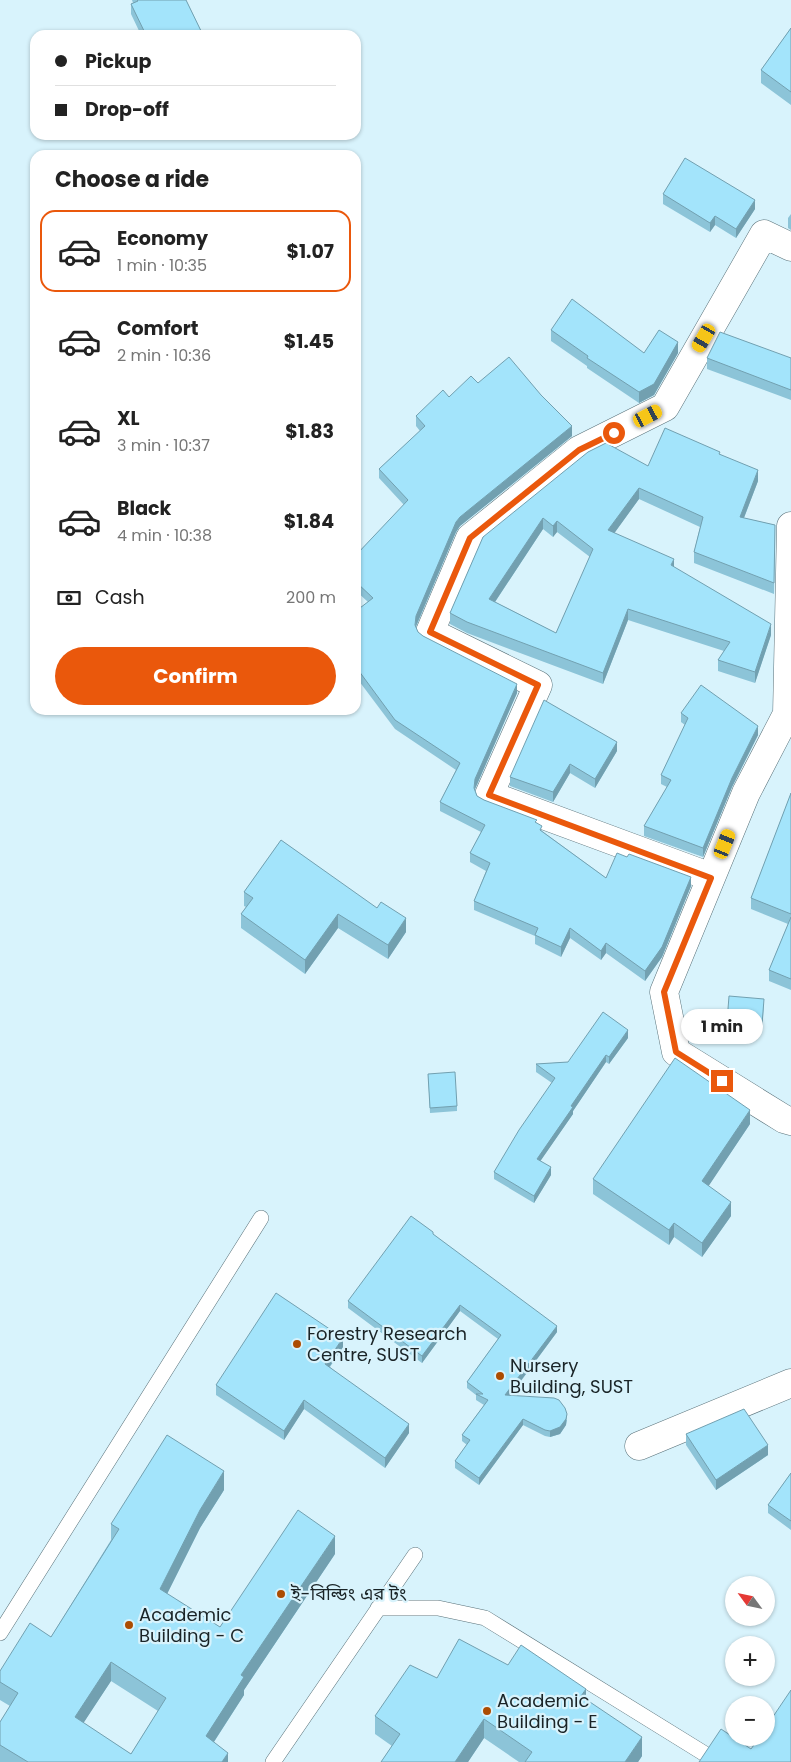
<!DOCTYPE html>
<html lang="en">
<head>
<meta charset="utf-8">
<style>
	body { margin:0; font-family:Poppins,"Noto Sans Bengali",sans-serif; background:#f2f2f2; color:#222; height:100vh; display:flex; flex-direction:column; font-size:19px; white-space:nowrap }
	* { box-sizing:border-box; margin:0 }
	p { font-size:16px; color:#767676 }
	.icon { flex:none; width:28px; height:28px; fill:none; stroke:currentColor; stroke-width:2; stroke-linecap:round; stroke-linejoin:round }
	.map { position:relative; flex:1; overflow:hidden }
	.details { position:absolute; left:30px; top:150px; width:331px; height:565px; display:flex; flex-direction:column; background:#fff; border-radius:15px; box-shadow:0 1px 4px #0004 }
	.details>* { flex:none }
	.hud { position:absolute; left:30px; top:30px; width:331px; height:110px; border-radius:15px; box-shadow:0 1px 4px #0004; display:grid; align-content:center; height:110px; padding:0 25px; background:#fff }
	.needle { width:32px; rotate:303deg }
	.controls { position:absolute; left:725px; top:1576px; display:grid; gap:10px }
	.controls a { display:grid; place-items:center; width:50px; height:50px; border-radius:50%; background:#fff; box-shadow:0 1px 4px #0004; font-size:25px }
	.end { position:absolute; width:22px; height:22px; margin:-11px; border:6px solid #ea580c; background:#fff; box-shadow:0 0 0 2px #fff }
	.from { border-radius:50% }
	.bubble { position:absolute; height:35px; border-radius:18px; background:#fff; box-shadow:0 1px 4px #0004; font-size:16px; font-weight:700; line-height:35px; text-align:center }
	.car { position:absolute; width:15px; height:30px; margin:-15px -8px; border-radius:6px; box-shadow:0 0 4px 1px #0007; background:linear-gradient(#f5c518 24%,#345 0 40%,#f5c518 0 76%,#345 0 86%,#f5c518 0) }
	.hud b { display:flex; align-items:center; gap:18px; height:48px; font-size:19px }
	.hud b+b { border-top:1px solid #e0e0e0 }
	.hud i { width:12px; height:12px; background:#222 }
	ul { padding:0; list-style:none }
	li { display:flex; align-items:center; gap:15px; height:82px; margin:0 10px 8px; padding:0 15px; border:2px solid transparent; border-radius:15px }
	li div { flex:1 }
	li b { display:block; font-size:19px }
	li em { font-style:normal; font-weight:700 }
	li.on { border-color:#ea580c }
	li>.icon { width:45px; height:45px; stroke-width:1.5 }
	h2 { padding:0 25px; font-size:22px; line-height:60px }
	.pay { display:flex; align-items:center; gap:12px; height:55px; padding:0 25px; font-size:19px }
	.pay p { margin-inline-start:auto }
	.button { display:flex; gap:10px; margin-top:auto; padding:10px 25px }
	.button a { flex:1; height:58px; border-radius:30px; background:#ea580c; color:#fff; font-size:20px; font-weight:700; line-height:58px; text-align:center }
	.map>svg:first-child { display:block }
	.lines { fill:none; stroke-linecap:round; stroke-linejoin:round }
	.service-casing { stroke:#5a727a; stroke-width:16 }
	.minor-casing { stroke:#5a727a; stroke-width:29 }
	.service { stroke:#fff; stroke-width:15 }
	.minor { stroke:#fff; stroke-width:28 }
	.wall { fill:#8cc4d8; fill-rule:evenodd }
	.shaded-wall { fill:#72a0b0 }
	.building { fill:#a3e4fb; stroke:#72a0b0; fill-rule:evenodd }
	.route { stroke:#ea580c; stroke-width:6 }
	.poi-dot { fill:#ac4c01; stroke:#d8f3fc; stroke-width:2 }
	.labels { text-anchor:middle; stroke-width:4.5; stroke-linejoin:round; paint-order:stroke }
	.poi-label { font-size:18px; fill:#1a2427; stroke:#d8f3fc; text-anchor:start }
</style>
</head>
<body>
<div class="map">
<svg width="791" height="1762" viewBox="0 0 791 1762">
	<rect width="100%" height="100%" fill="#d8f3fc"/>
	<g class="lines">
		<g class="service-casing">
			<path id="service" d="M378 1608H438L485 1618 705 1754
				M0 1633 261 1218
				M273 1762 415 1555"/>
		</g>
		<g class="minor-casing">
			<path id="minor" d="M791 526 787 714 746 793 664 992 676 1052 784 1119 791 1121
				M711 877 489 795 538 685 430 632 470 538 579 450 665 407 764 234 791 247
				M639 1446 791 1383"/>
		</g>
		<use href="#service" class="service"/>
		<use href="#minor" class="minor"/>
	</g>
	<path class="wall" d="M132 0H186L203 35H141L131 14V4L133 3Z
		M791 28V105L761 83V70Z
		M663 194 755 209 736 238 715 225 710 232 663 204Z
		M791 214V230L788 228V218Z
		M551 330 644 353H678L654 395 639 403 587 368V366L551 341Z
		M707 358H791V400L707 369Z
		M478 383 572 436 460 526 456 532 416 627 418 632 423 636 517 693 475 789 477 796 484 800 537 823 542 831 606 878 691 886 662 957 645 981 606 953 601 960 570 938 561 957 535 944V936L474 910V901L486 871 470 862V853L481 832 440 811V802L456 770 395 729 356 677V611L368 602 356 591V555L404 505 379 478V469L420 431 416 426V416L449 397Z
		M720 454 758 481 744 518 775 525 774 594 694 563V552L700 527 639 499 614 533 674 567 771 635 755 683 718 671V660L724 651 628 620 603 684 467 633 450 624V613L483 537 648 466ZM543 529 553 537 557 532 590 557 556 633 495 602Z
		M681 713 758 735 732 787 703 857 644 836V826L667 787 661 784V775L685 725 681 722Z
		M617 751 595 788 570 773 553 802 510 786V777Z
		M791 793V990L769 981V970L788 924 751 909V898Z
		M281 840 406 932 388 959 338 928 305 974 241 928V914L246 907 244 906V892Z
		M764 1004 762 1031 727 1028V1022Z
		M628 1038 609 1064 606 1062 573 1111V1114L540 1161 551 1175 534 1203 494 1179V1172L552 1083 536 1072V1064L568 1062Z
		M428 1074 457 1106V1111L430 1113Z
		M750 1124 708 1186 731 1216 702 1257 674 1237 669 1245 593 1194V1179Z
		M433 1234 557 1332 510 1396 567 1420 566 1425 560 1434 550 1437 545 1436 523 1425 479 1485 455 1468V1461L467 1445 462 1441V1435L484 1405 476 1400V1395L467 1388V1382L498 1339 460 1311 422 1363 348 1308V1301Z
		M343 1347 330 1367 409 1433 385 1468 304 1409 284 1440 216 1395V1385Z
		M686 1434 768 1455 716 1490 686 1445Z
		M791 1473V1530L768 1513V1505Z
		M224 1490 200 1528 167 1594 220 1627 335 1554 244 1690V1695L214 1742 228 1762H0V1722L10 1706 0 1700V1671L51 1637 111 1540V1524ZM111 1681 158 1711 131 1754 83 1723Z
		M508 1665 586 1700 642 1756 638 1762H519L484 1738 468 1762H381L392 1746 375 1734V1716L437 1678Z"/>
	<path class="shaded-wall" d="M755 200V209L736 238V229Z
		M715 216V225L710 232V223Z
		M678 342V353L654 395 639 403V392Z
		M572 426V436L460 526 456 532 416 626 415 634 416 616 456 522 460 517Z
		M758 470V481L740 528V517Z
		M639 488V499L608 542V530Z
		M543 518V529L489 611V599Z
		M557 521V532L553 537V526Z
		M674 559V570L671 565Z
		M628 609V620L603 684V673Z
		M771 624V635L755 683V672Z
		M517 684V693L475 789 474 797 475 779Z
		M758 726V735L732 787 703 857V848L732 778Z
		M617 742V751L595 788V779Z
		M570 764V773L553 802V792Z
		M691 877V886L662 957 645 981V971Z
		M338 914V928L305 974V960Z
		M406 918V932L388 959V945Z
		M570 928V938L561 957V947Z
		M606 943V953L601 960V951Z
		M628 1030V1038L609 1064V1057Z
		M606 1055V1062L573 1111V1114L537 1166V1159L571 1106Z
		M750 1110V1124L702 1196V1181Z
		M551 1167V1175L534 1203V1196Z
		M731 1202V1216L702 1257V1243Z
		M674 1223V1237L669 1245V1230Z
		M460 1305V1311L422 1363V1356Z
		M557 1326V1332L505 1402V1395Z
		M343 1338V1347L325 1373V1364Z
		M304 1400V1409L284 1440V1431Z
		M567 1414 566 1425 560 1434 550 1437V1431Z
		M523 1419V1425L479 1485V1478Z
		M409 1424V1433L385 1468V1458Z
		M768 1445V1455L716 1490V1480Z
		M224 1471V1490L200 1528 160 1608V1589L200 1510Z
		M335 1536V1554L244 1690V1695L206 1754V1736L241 1675Z
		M111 1662V1681L75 1736V1717Z
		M586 1689V1707L581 1696Z
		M484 1719V1738L468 1762H455Z
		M642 1737V1756L638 1762H625Z
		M228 1753V1762H222Z"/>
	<path class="building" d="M137 0H186L203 35H146L131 4 138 1Z
		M791 28V92L761 70Z
		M685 158 755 200 736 229 715 216 710 223 663 194Z
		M572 299 644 353 659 330 678 342 654 384 639 392 587 358 588 356 551 330Z
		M720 332 791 358V390L707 358Z
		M509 357 541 395 572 426 460 517 456 522 416 616 415 625 418 632 423 636 517 684 475 779 474 788 477 796 484 800 537 820 535 822 542 826 540 830 606 878 617 853 627 857 629 854 691 877 662 947 645 971 606 943 601 951 570 928 561 947 535 935 538 928 474 901 490 863 470 853 485 825 440 802 460 763 395 720 356 667V611L373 598 356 582V555L408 500 379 469 425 426 416 416 443 390 449 397 471 376 478 383Z
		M665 428 720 452 719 454 758 470 740 517 775 525 774 583 694 552 703 517 639 488 608 530 674 559 671 565 771 624 755 672 718 660 730 642 628 609 603 673 467 622 450 613 483 537 588 452 606 443 648 466ZM543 518 553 526 557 521 593 549 556 633 489 599Z
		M701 685 758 726 732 778 703 848 644 826 671 780 661 775 688 718 681 713Z
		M544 700 617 742 595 779 570 764 553 792 510 777Z
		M791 793V914L751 898Z
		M281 840 377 908 381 902 406 918 388 945 338 914 305 960 241 914 253 898 244 892Z
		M791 917V979L769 970Z
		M729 996 764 999 762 1025 727 1022Z
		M603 1012 628 1030 609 1057 606 1055 571 1106 573 1107 537 1159 551 1167 534 1196 494 1172 519 1130 555 1078 536 1064 568 1062Z
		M675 1058 750 1110 702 1181 731 1202 702 1243 674 1223 669 1230 593 1179Z
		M455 1072 457 1106 430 1108 428 1074Z
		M411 1216 433 1232V1234L557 1326 505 1395 554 1398 559 1400 565 1408 567 1414 566 1419 560 1427 550 1431 545 1430 523 1419 479 1478 455 1461 470 1440 462 1435 488 1400 476 1394H483L467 1382 501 1335 460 1305 422 1356 348 1301Z
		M276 1293 343 1338 325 1364 409 1424 385 1458 304 1400 284 1431 216 1385Z
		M744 1409 768 1445 716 1480 686 1434Z
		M167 1435 224 1471 200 1510 160 1589 220 1627 298 1510 335 1536 241 1675 244 1677 206 1736 228 1753 222 1762H28L0 1745V1722L18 1693 0 1682V1671L30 1623 51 1637 119 1529 111 1524ZM111 1662 166 1698 131 1754 75 1717Z
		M791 1473V1521L768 1505Z
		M459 1639 508 1665 521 1645 586 1689 581 1696 642 1737 625 1762H525L532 1752 484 1719 455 1762H381L400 1734 375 1716 410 1665 437 1678Z
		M791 1690V1762H699L721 1729 751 1749 759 1738H766V1727Z"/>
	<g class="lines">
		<path class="route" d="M614 433 579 450 470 538 430 632 538 685 489 795 711 878 664 992 676 1052 722 1081"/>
	</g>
	<g class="poi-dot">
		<circle cx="297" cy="1344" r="5"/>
		<circle cx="500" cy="1376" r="5"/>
		<circle cx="281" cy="1594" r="5"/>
		<circle cx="129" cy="1625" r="5"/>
		<circle cx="487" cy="1711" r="5"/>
	</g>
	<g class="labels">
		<g class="poi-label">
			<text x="307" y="1340">Forestry Research<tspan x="307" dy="21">Centre, SUST</tspan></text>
			<text x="510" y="1372">Nursery<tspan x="510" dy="21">Building, SUST</tspan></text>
			<text x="291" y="1600">ই-বিল্ডিং এর টং</text>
			<text x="139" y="1621">Academic<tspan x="139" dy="21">Building - C</tspan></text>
			<text x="497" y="1707">Academic<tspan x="497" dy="21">Building - E</tspan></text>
		</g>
	</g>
</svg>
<div class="controls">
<a><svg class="needle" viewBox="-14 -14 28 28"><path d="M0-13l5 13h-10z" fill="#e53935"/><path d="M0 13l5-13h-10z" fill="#767676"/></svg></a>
<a>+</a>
<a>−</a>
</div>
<i class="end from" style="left:614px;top:433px"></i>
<i class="end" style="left:722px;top:1081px"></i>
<div class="bubble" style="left:681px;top:1009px;width:82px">1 min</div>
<i class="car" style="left:704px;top:338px;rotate:210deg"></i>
<i class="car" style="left:648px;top:416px;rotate:63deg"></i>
<i class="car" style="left:725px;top:844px;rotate:22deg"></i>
<div class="hud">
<b><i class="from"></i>Pickup</b>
<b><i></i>Drop-off</b>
</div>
<section class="details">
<h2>Choose a ride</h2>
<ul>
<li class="on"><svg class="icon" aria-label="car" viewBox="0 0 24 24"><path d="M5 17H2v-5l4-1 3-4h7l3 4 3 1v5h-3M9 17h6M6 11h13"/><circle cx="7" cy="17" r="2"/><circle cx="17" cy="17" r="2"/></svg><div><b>Economy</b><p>1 min · 10:35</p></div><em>$1.07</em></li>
<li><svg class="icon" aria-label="car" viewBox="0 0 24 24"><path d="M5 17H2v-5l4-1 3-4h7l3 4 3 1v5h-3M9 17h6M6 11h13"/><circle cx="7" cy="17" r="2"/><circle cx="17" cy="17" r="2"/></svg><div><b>Comfort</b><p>2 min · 10:36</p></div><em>$1.45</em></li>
<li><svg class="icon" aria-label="car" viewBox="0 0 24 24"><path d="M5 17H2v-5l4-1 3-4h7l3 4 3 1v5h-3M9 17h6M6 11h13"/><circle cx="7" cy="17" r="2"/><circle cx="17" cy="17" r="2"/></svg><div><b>XL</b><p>3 min · 10:37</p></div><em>$1.83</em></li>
<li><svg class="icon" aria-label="car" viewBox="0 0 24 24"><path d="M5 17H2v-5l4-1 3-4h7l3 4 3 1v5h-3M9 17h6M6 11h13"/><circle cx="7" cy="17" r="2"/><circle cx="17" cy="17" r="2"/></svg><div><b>Black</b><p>4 min · 10:38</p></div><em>$1.84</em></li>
</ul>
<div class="pay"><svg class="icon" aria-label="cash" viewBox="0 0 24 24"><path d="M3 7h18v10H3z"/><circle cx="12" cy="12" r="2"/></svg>Cash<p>200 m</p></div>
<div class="button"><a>Confirm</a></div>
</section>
</div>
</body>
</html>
